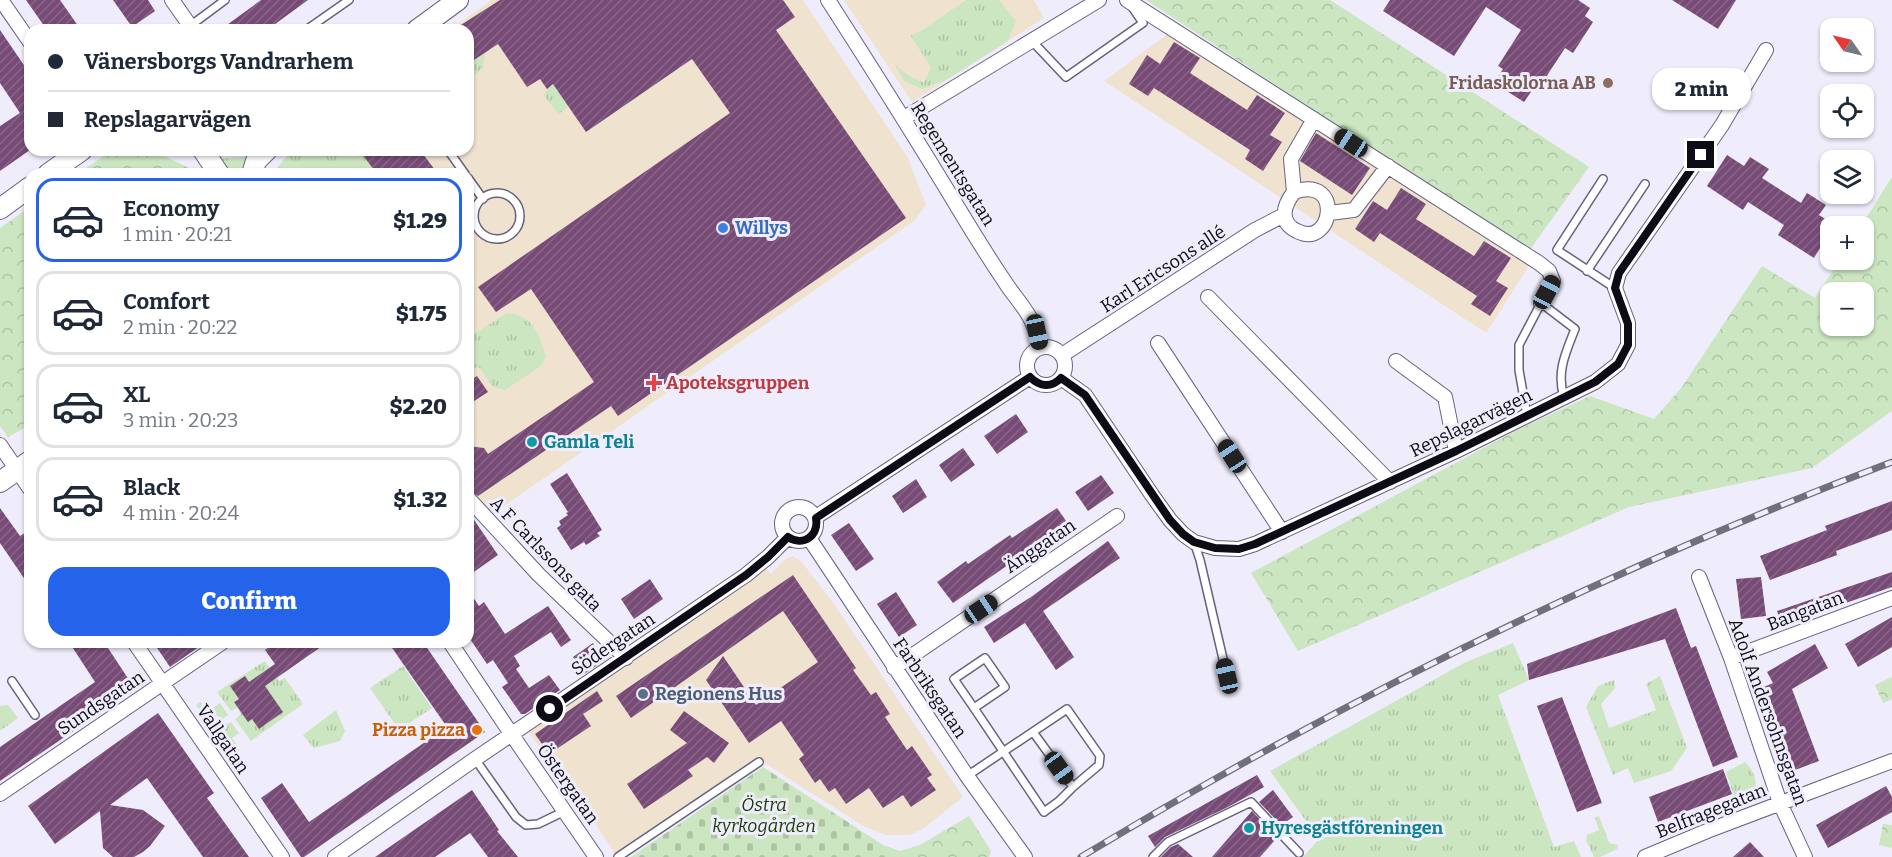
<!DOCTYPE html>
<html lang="en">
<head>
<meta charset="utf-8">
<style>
	body { margin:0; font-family:Bitter,serif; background:#f6f6f7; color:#1f2937; height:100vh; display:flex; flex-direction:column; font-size:22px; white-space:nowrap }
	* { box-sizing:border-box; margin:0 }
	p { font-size:20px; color:#747a83 }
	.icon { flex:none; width:33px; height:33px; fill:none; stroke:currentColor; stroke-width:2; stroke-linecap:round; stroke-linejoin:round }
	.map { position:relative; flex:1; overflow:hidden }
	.details { position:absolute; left:24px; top:168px; width:450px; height:480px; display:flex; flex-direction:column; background:#fff; border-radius:18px; box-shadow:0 2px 4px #0004 }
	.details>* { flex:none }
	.guide { position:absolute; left:24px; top:24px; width:450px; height:132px; border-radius:18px; box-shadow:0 2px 4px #0004; display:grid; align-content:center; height:132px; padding:0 24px; background:#fff }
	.needle { width:39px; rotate:304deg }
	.buttons { position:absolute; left:1820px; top:18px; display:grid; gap:12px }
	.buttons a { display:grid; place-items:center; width:54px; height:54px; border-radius:12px; background:#fff; box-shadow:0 2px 4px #0004; font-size:30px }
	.end { position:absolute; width:27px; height:27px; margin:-14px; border:8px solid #0e0b17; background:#fff; box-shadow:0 0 0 3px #fff }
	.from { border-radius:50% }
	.bubble { position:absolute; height:42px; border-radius:18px; background:#fff; box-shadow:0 2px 4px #0004; font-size:20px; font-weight:800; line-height:42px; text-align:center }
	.car { position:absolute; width:18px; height:36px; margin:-18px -9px; border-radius:8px; box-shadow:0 0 4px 2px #0007; background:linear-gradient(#222 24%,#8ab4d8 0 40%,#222 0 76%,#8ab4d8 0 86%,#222 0) }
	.guide b { display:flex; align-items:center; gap:21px; height:57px; font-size:22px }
	.guide b+b { border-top:2px solid #e0e1e3 }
	.guide i { width:15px; height:15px; background:#1f2937 }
	ul { padding:10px 0 0; list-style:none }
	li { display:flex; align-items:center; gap:18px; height:84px; margin:0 12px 9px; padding:0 12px; border:3px solid #e0e1e3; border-radius:18px }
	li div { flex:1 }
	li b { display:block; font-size:22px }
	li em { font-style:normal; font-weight:800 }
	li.on { border-color:#2563eb }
	li>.icon { width:54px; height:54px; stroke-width:1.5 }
	.button { display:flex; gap:12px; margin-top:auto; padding:12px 24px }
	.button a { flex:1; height:69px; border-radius:18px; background:#2563eb; color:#fff; font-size:24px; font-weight:800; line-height:69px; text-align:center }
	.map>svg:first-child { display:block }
	.commercial { fill:#efe3cf }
	.grass { fill:url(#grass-tufts) }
	.forest { fill:url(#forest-crowns); fill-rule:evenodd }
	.cemetery { fill:url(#cemetery-stones) }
	.building { fill:url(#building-hatch) }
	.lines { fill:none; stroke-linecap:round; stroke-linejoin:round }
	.lane-casing { stroke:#676180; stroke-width:10 }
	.street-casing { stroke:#676180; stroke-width:16 }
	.secondary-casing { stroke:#676180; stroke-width:22 }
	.lane { stroke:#fff; stroke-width:7 }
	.street { stroke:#fff; stroke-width:14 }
	.secondary { stroke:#fff; stroke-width:20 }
	.rail-casing { stroke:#726f7c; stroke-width:7 }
	.rail { stroke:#efecfb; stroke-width:4.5; stroke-dasharray:14; stroke-linecap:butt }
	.route { stroke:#0e0b17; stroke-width:8 }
	.education-dot { fill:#8d6e63; stroke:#efecfb; stroke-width:2 }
	.shop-dot { fill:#3f7fe0; stroke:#efecfb; stroke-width:2 }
	.health-dot { fill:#e0444e; stroke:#efecfb; stroke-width:2 }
	.culture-dot { fill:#0f9aa8; stroke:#efecfb; stroke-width:2 }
	.service-dot { fill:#5c6f8a; stroke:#efecfb; stroke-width:2 }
	.food-dot { fill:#e8710a; stroke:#efecfb; stroke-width:2 }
	.labels { text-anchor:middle; stroke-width:6; stroke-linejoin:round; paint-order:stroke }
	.education-label { font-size:18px; font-weight:bold; fill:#785e54; stroke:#efecfb; text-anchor:end }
	.street-label { font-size:18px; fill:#0e0b17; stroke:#efecfb }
	.shop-label { font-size:18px; font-weight:bold; fill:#366cbe; stroke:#efecfb; text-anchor:start }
	.health-label { font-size:18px; font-weight:bold; fill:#be3a42; stroke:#efecfb; text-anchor:start }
	.culture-label { font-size:18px; font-weight:bold; fill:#0d838f; stroke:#efecfb; text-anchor:start }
	.service-label { font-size:18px; font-weight:bold; fill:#4e5e75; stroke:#efecfb; text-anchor:start }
	.food-label { font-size:18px; font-weight:bold; fill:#c56008; stroke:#efecfb; text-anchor:end }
	.park-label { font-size:18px; font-style:italic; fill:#183e04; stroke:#efecfb }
</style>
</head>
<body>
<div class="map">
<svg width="1892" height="857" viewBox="0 0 1892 857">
	<defs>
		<pattern id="grass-tufts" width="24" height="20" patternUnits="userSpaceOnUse" patternTransform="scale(1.5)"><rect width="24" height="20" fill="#cbe6c1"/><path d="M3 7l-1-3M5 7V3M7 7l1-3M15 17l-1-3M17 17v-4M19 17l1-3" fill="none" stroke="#adc4a5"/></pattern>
		<pattern id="forest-crowns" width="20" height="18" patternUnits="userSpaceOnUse" patternTransform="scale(1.5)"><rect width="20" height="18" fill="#cbe6c1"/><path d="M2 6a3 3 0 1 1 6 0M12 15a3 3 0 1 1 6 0" fill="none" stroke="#adc4a5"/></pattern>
		<pattern id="cemetery-stones" width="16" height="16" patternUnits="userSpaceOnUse" patternTransform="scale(1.5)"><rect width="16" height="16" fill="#cbe6c1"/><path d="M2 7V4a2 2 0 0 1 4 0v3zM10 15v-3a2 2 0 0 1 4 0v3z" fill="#adc4a5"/></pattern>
		<pattern id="building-hatch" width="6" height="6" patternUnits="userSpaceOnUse" patternTransform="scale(1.5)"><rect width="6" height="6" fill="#784b77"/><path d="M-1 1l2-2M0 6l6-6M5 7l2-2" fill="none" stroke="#868"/></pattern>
	</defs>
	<rect width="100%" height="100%" fill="#efecfb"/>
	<path class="commercial" d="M491 0H803L908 158 926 205 914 221 491 515 468 491V174H272L292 150H468V30H450Z
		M844 0H1034L1044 18 912 102Z
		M1172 31 1530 264 1486 333 1104 81Z
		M792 556 801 561 832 601 963 797 924 828 910 835H885L863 826 760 760 615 854 579 798 529 733 535 724 763 564 771 574 783 561Z"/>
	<path class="grass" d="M966 0H999L1016 21 1007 42 946 80 922 89 904 81 895 65 911 77 924 83 931 67 910 35 921 31Z
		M485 53 483 68 468 80V64Z
		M553 84 569 106 559 114 544 96 547 89Z
		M292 150H359L377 174H272Z
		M245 157 248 160 244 174H226L217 159Z
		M507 313C533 315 539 334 546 356L541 366 505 390 493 387 479 367 468 369V338Z
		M1513 643 1529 680 1498 695 1554 847 1574 841 1581 857H1303L1319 839 1270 771 1464 663Z
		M265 661 279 681 285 678 303 704 251 741 235 719 241 714 237 708 231 711 217 692Z
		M403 666 432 708 399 730 370 688Z
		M1660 676 1687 748 1671 771 1634 783 1628 768 1613 775 1586 707 1598 686 1614 680 1615 688 1601 704 1609 728 1656 710 1646 684Z
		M201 702 207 712 220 703 228 715 221 720 217 715 213 718 216 724 211 727 196 705Z
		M8 705 18 718 0 731V706Z
		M336 710 345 731 340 741 314 748 303 735Z
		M231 722 239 733 232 738 240 750 232 756 215 731Z
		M1745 762C1752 768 1758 780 1755 789L1734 796 1726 772Z
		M1599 816 1609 843 1618 845 1617 849 1600 857H1594L1586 840 1587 835 1599 830 1595 818Z"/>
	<path class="forest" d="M1146 0H1330L1589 167 1529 251Z
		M112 150 156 152 191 169 193 174H78Z
		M1892 177V411L1812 468 1629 507 1298 651 1251 573 1515 431 1590 396 1654 419 1682 387 1762 266 1815 298 1840 260H1863V226H1861ZM1863 292V326H1830V292Z
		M30 207V425L8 437 0 426V228Z
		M1892 677V699L1883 703 1875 685Z
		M969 816 991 851 989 857H899L883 845 900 851 920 845Z
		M1883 824 1892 825V848L1879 845Z"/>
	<path class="cemetery" d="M763 767 883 845 899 857H631Z"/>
	<path class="building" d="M26 0H60L81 30H47Z
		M113 0H148L155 11 132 27Z
		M261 0H308L267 30H220Z
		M500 0H783L795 17 776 30 906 218 618 416 611 406 478 496 468 489V446L484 448 488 454 594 382 531 289 496 312 478 287 730 113 692 59 586 132 553 84 547 89 540 79 527 87 498 44 468 64V30H453Z
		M1390 0H1578L1590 8 1585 16 1593 22 1573 53 1565 48 1537 91 1533 89 1524 102 1494 83 1503 69 1498 66 1521 30 1486 7 1454 56 1383 11Z
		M1672 0H1736L1718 29Z
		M0 30 30 74V150L0 171V126L20 113 0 83Z
		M1174 42 1200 58 1190 73 1247 110 1257 95 1285 113 1270 135 1282 142 1263 171 1245 159 1250 150 1154 88 1148 96 1129 84 1147 55 1160 64Z
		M1316 133 1370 168 1352 195 1300 161Z
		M359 150H420L438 174H377Z
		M1727 155 1744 166 1750 157 1769 169 1762 178 1801 203 1807 193 1826 205 1819 215 1835 225 1830 226V232L1814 258 1778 235 1784 225 1748 202 1743 210 1707 186Z
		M1401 188 1426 204 1416 219 1474 256 1484 241 1511 258 1496 281 1508 288 1490 316 1471 304 1477 296 1380 233 1374 242 1355 229 1373 201 1387 210Z
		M477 376 488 392 468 405V382Z
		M1016 414 1028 432 997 454 984 436Z
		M963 448 975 465 951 482 939 465Z
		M567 473 602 530 597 533 600 536 586 545 584 542 571 550 557 528 561 525 559 521 568 515 566 513 568 512 550 484Z
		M1101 475 1114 493 1088 511 1075 492Z
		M916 479 927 497 903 513 892 496Z
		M1892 501V530L1836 551 1837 555 1770 580 1760 556 1827 530 1825 526Z
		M0 508 20 536 26 532 30 538V587L0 543Z
		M1057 508 1069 525 1042 544 1041 542 953 603 937 582 966 561 968 564 1010 535 1012 538Z
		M468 511 498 555 468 576Z
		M849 523 874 559 856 571 831 535Z
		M1108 541 1120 558 1043 611 1074 657 1056 670 1025 623 994 643 984 627 1031 597Z
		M1892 572V587L1782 625 1777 611Z
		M793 575 856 668 853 670 871 695 876 692 890 714 885 717 907 750 912 746 932 775 927 778 936 790 911 807 903 795 883 808 869 788 846 804 835 788 829 792 820 779 815 783 799 759 804 755 781 721 749 743 706 680 723 656 756 705 818 662 783 611 631 718 616 696Z
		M1761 577 1766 616 1741 619 1736 579Z
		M650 579 663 599 634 619 621 599Z
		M468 590 479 606 484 602 505 634 548 606 571 640 561 647 551 632 514 656 520 666 516 669 529 688 549 675 560 690 525 714H521L502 687 508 683 493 660 487 664 468 636Z
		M896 592 917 625 899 637 877 604Z
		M1676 608 1691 648 1696 646 1738 757 1713 767 1665 639 1529 680 1527 664Z
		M1892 617V647L1858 667 1845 644Z
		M69 642H104L135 689 0 781V747L95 682Z
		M153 642H206L170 667Z
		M277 642H328L265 686 283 712 259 729 252 719 248 722 234 702 239 699 230 686 245 676 249 682 275 664 265 650Z
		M388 642H423L485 732 304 857H301L261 798 282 783 309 822 447 727Z
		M593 643 605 660 584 674 573 657Z
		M1815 644 1828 668 1792 689 1819 761 1795 770 1764 687 1773 683 1767 672Z
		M597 691 603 701 583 714 591 726 549 754 535 734Z
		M1562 697 1602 803 1577 812 1537 706Z
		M684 711 729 743 714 763 707 757 688 770 693 776 644 809 627 784 687 743 670 730Z
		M158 713 214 793 207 798 249 857H203L147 778 110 805 143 810 165 826 150 846 143 852 134 857H113L103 848 100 811 55 844 28 806Z
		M1723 769 1732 794 1658 822 1649 797Z
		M1257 775 1264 787 1228 807 1165 837 1155 847 1148 836Z
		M1886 786 1892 797V812L1828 848 1816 825Z
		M472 790 499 830 497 831 518 857H488L470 833 435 857H375Z
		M1273 790 1293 817 1281 825 1259 802Z
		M1252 811 1272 832 1269 834 1275 840 1260 857H1212Z
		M1750 842 1764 857H1733Z
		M1178 844 1193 857H1161L1171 847Z"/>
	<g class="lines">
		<g class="lane-casing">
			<path id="lane" d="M190 26 225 0
				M306 30 349 0
				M1032 41 1066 77 1143 23 1132 7
				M448 150 465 174
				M468 178 483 199
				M1603 179 1557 250 1615 288
				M474 216a23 23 0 1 1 46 0a23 23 0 1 1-46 0Z
				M1587 271 1645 184
				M1527 416 1519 370V345L1541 303 1575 329C1566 352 1556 372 1564 397
				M1194 542 1200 560 1227 676
				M12 681 35 715
				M974 708 954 679 985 658 1005 687 974 708 1044 812 1059 801 1073 787
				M475 759 516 817 526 825 538 824 565 811
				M967 776 1067 709 1100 756 1099 765 1073 787 1033 732
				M618 857 759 762
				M1153 857 1168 842 1251 802 1299 853"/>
		</g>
		<g class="street-casing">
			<path id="street" d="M1 0 30 42
				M172 0 193 30
				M828 0C873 70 917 140 960 211 975 236 992 263 1009 288 1026 311 1034 318 1040 348
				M1127 0 1539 263 1549 271 1553 281 1541 303
				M904 118 1099 0
				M1294 192C1344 174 1333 250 1297 231 1278 222 1284 205 1294 192L1291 159 1314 119
				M1329 213 1354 210 1388 166
				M1208 297 1390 482
				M1158 343 1282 532
				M1027 366a19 19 0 1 1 38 0a19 19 0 1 1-38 0Z
				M1062 355 1255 230 1284 215
				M1396 361 1445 397 1456 451
				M1061 378 1085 395 1152 495 1170 520 1183 534 1194 542 1215 548 1239 549 1255 544 1456 451 1595 382 1618 364 1628 345V323L1615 288 1619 273 1722 125 1766 50
				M0 445 30 489
				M468 498 539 575 626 658
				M782 524a17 17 0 1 1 34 0a17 17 0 1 1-34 0Z
				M816 517 1030 377
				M809 538 967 776 1025 857
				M1699 577 1731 658 1780 803 1805 857
				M134 642 282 857
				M450 642 512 735 596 857
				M1731 658 1892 598
				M894 668 1117 516
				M0 794 223 642
				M335 857 475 759 746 575 768 557 788 537
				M1645 857 1707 831 1892 761"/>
		</g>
		<g class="secondary-casing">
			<path id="secondary" d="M417 30 458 0
				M203 150 219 174
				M48 174 82 150
				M252 174 256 161 267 150
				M0 209 30 187
				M0 482 30 461"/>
		</g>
		<use href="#lane" class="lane"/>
		<use href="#street" class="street"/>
		<use href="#secondary" class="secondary"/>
		<g class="rail-casing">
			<path id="rail" d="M1081 857C1338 702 1611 568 1892 462"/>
		</g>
		<use href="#rail" class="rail"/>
	</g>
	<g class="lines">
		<path class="route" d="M550 709 746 575 768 557 788 537C803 547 819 536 816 518L1030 377C1040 387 1051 388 1061 378L1085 395 1170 520 1183 534 1194 542 1215 548 1239 549 1255 544 1456 451 1595 382 1618 364 1628 345V324L1615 288 1619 273 1701 155"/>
	</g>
	<circle class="education-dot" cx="1608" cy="83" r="6"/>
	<circle class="shop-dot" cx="723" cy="228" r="6"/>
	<path class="health-dot" d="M651 374h6v6h6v6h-6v6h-6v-6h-6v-6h6z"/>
	<g class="culture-dot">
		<circle cx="532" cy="442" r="6"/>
		<circle cx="1249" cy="828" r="6"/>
	</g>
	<circle class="service-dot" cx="643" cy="694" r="6"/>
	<circle class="food-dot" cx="477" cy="730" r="6"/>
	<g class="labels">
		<g class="education-label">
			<text x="1596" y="89">Fridaskolorna AB</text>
		</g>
		<g class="street-label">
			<text transform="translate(953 164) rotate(58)" y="6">Regementsgatan</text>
			<text transform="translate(1163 269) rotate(-33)" y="6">Karl Ericsons allé</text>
			<text transform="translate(1471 423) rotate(-26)" y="6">Repslagarvägen</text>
			<text transform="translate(1040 546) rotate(-34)" y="6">Änggatan</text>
			<text transform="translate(546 554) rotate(46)" y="6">A F Carlssons gata</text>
			<text transform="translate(1805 611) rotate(-21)" y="6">Bangatan</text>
			<text transform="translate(613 644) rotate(-34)" y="6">Södergatan</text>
			<text transform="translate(930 688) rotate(56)" y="6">Farbriksgatan</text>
			<text transform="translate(101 703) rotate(-34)" y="6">Sundsgatan</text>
			<text transform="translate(1768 712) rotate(70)" y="6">Adolf Andersohnsgatan</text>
			<text transform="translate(223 739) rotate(56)" y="6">Vallgatan</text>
			<text transform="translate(568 784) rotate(55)" y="6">Östergatan</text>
			<text transform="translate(1711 811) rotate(-22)" y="6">Belfragegatan</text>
		</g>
		<g class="shop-label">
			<text x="735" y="234">Willys</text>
		</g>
		<g class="health-label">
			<text x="666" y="389">Apoteksgruppen</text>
		</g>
		<g class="culture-label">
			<text x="544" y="448">Gamla Teli</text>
			<text x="1261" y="834">Hyresgästföreningen</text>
		</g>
		<g class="service-label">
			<text x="655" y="700">Regionens Hus</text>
		</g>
		<g class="food-label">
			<text x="465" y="736">Pizza pizza</text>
		</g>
		<g class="park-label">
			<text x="764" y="811">Östra<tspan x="764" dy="21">kyrkogården</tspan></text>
		</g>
	</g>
</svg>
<div class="buttons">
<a><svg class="needle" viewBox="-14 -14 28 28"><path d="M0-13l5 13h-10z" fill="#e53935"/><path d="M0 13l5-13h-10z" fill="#747a83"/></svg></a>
<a><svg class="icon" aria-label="locate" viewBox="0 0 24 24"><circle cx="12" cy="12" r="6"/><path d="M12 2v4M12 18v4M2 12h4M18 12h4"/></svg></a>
<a><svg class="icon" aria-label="layers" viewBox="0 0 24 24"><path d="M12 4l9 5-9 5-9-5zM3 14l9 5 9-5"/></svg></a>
<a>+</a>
<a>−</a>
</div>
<i class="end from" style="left:550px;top:709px"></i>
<i class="end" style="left:1701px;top:155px"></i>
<div class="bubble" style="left:1652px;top:68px;width:99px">2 min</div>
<i class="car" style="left:1351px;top:143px;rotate:303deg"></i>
<i class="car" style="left:1547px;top:292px;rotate:28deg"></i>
<i class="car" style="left:1037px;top:332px;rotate:168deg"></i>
<i class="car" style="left:1232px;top:456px;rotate:327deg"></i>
<i class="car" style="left:981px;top:609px;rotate:56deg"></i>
<i class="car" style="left:1227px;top:676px;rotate:347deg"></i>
<i class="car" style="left:1059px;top:768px;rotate:144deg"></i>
<div class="guide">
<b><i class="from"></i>Vänersborgs Vandrarhem</b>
<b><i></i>Repslagarvägen</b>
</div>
<section class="details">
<ul>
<li class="on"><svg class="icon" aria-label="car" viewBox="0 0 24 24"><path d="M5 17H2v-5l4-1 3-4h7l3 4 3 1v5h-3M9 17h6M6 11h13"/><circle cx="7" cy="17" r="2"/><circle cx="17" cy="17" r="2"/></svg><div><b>Economy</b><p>1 min · 20:21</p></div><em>$1.29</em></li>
<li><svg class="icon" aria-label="car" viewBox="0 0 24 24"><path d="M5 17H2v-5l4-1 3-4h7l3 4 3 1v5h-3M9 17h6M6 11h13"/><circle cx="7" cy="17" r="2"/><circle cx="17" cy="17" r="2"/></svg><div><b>Comfort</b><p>2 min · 20:22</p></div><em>$1.75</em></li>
<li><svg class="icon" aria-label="car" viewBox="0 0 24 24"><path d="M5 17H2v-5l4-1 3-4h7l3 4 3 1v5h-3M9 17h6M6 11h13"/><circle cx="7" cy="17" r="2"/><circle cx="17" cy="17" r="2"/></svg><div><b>XL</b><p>3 min · 20:23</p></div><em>$2.20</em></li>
<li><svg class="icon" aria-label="car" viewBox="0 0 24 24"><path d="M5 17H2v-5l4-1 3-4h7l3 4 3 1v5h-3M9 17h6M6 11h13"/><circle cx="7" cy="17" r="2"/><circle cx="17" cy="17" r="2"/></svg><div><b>Black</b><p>4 min · 20:24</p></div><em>$1.32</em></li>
</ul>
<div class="button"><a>Confirm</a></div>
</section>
</div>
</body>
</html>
